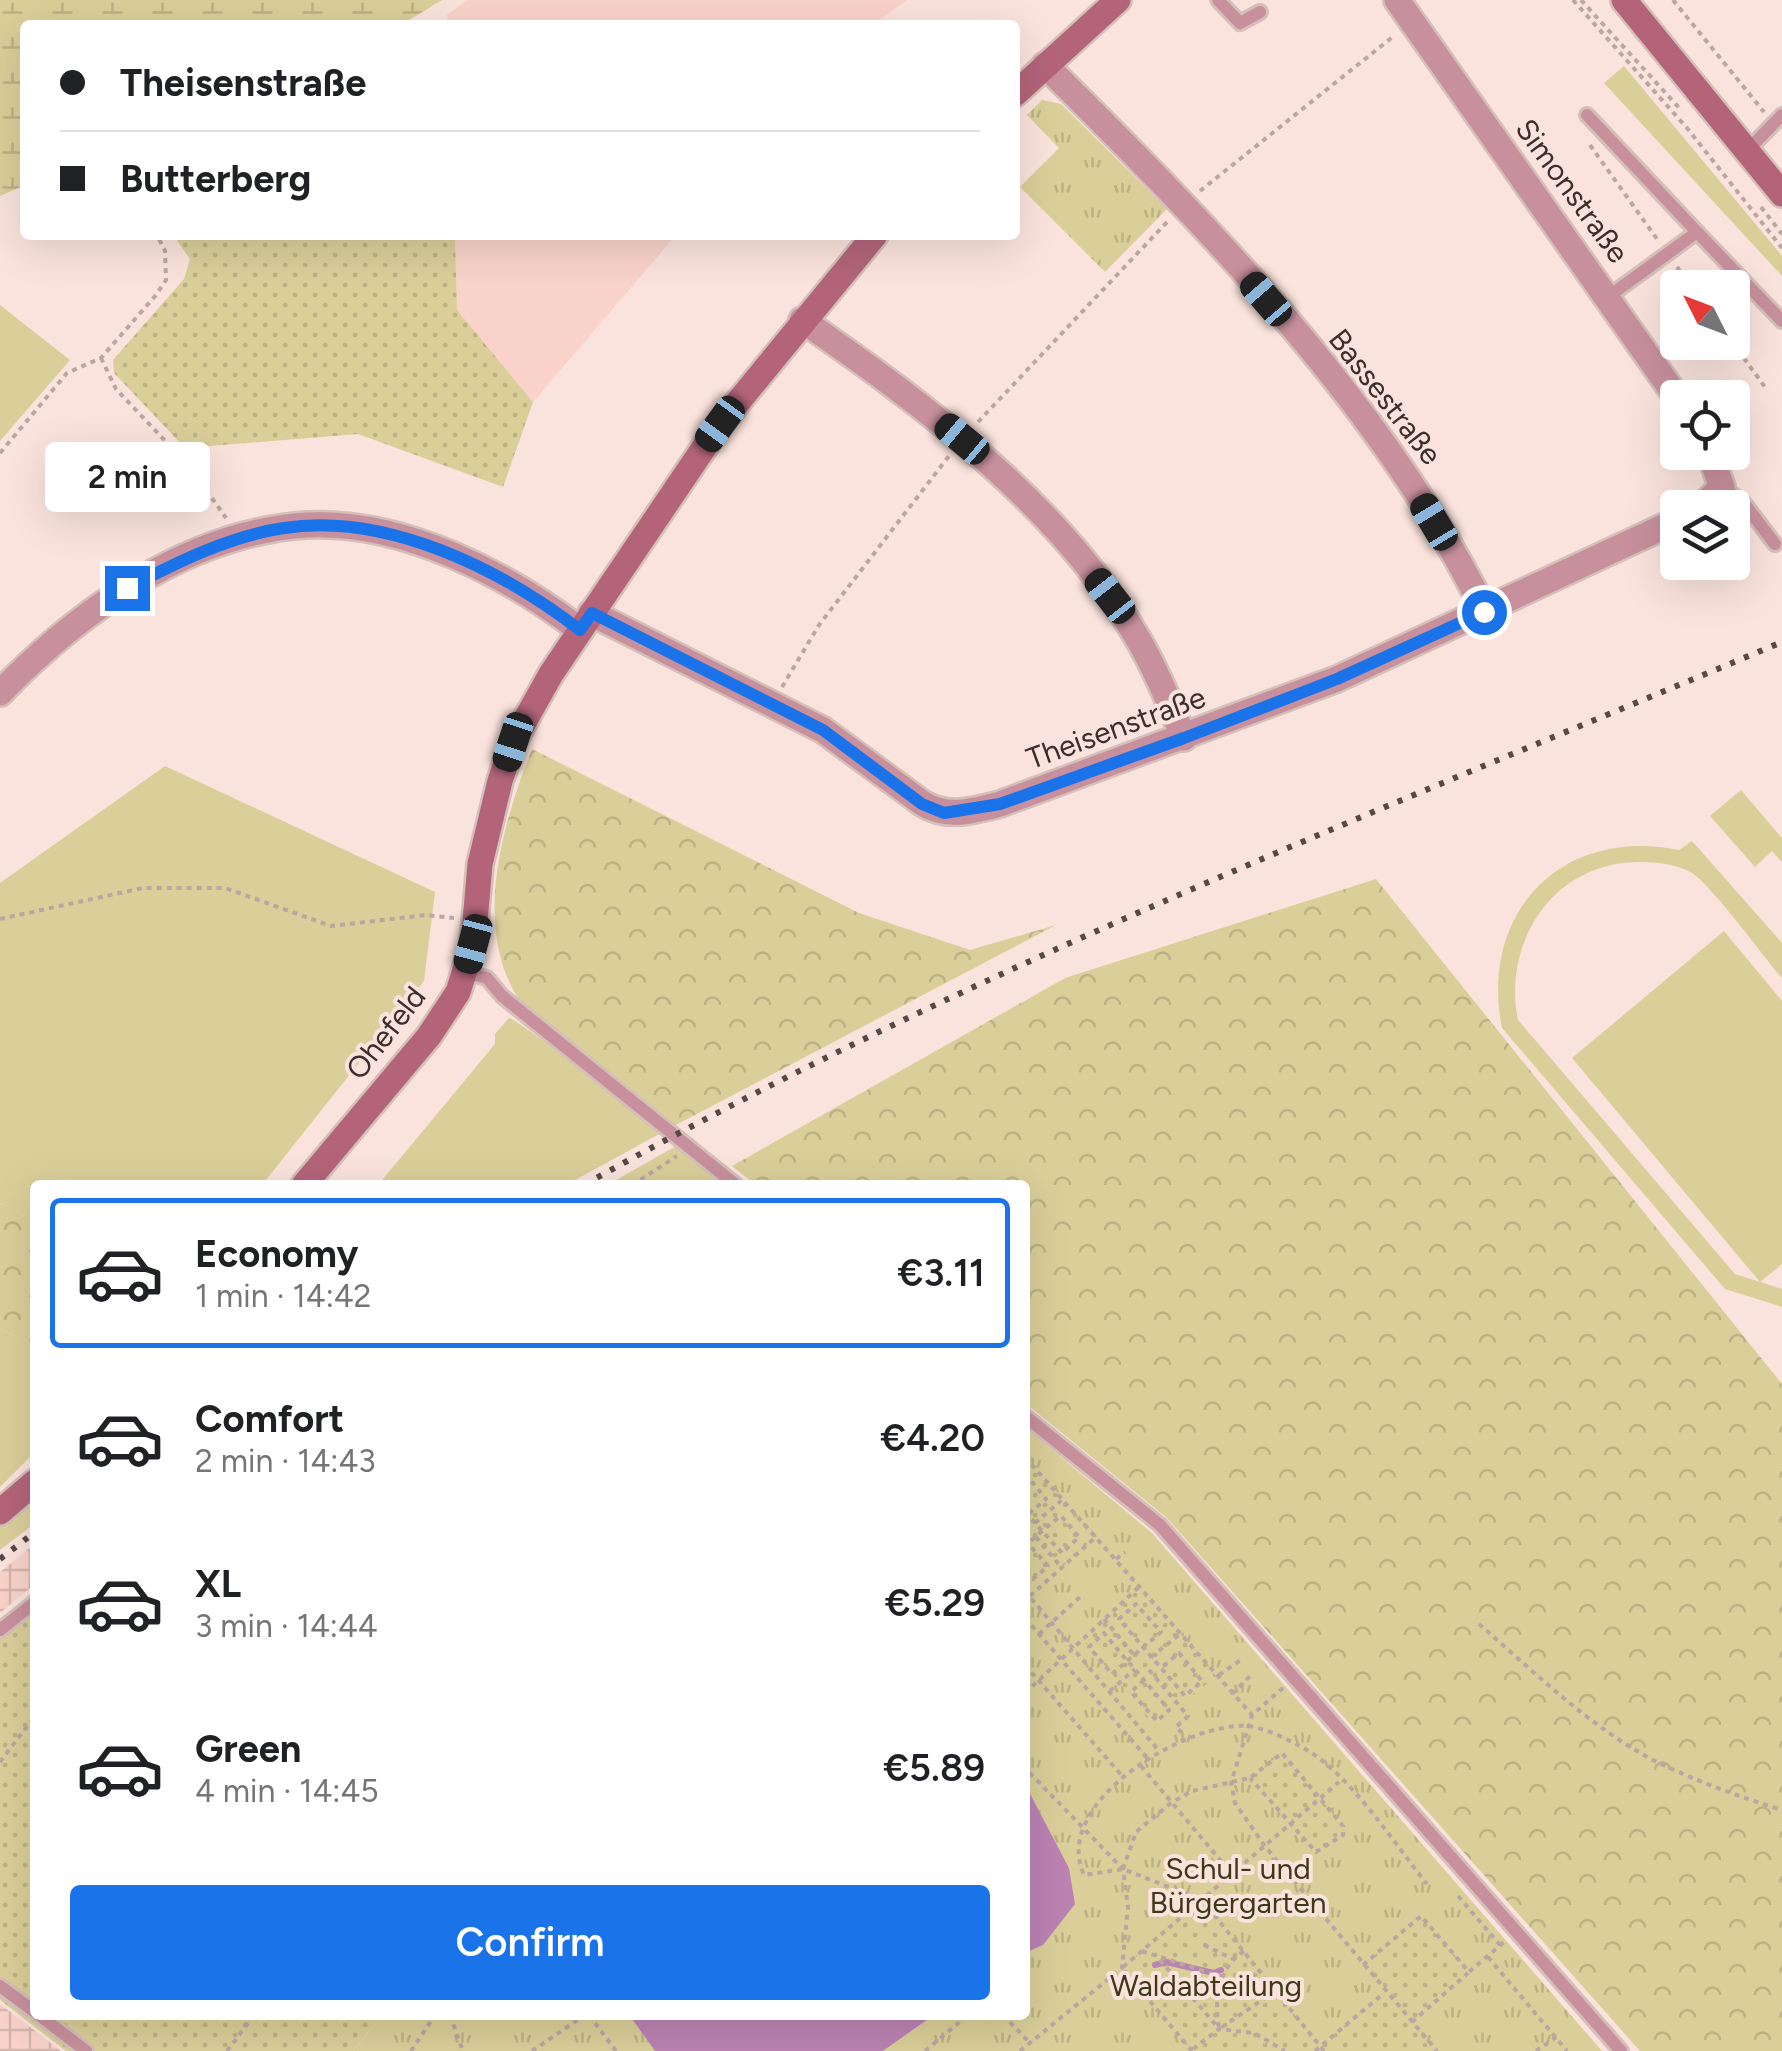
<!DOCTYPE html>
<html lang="en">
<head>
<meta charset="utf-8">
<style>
	body { margin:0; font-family:Figtree,sans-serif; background:#f2f2f2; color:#202124; height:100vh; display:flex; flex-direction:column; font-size:38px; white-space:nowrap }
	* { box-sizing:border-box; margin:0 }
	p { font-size:32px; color:#757577 }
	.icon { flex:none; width:55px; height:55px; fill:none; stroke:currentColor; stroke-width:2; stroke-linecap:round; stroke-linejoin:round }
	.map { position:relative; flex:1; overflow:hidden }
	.drawer { position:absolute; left:30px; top:1180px; width:1000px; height:840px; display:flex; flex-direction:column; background:#fff; border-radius:10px; box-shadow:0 10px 40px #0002 }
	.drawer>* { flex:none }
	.guide { position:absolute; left:20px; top:20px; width:1000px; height:220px; border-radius:10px; box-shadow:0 10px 40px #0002; display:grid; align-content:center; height:220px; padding:0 40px; background:#fff }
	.needle { width:65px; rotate:312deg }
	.buttons { position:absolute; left:1660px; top:270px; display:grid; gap:20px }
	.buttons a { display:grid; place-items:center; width:90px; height:90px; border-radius:10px; background:#fff; box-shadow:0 10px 40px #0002; font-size:50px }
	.end { position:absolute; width:45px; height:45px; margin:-22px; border:12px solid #1a73e8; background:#fff; box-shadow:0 0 0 5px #fff }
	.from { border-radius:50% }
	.bubble { position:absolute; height:70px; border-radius:10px; background:#fff; box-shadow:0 10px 40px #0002; font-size:32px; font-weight:600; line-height:70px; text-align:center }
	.car { position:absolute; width:30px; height:60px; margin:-30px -15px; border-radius:12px; box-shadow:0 0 8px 2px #0007; background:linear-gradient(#222 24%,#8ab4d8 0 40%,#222 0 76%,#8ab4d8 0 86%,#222 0) }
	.guide b { display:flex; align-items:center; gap:35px; height:95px; font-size:38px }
	.guide b+b { border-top:2px solid #e0e0e0 }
	.guide i { width:25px; height:25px; background:#202124 }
	ul { padding:18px 0 0; list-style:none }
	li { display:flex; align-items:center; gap:30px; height:150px; margin:0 20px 15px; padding:0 20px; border:5px solid transparent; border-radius:10px }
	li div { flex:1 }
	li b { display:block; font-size:38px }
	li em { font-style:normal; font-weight:600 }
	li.active { border-color:#1a73e8 }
	li>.icon { width:90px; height:90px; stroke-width:1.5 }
	.primary-button { display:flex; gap:20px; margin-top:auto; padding:20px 40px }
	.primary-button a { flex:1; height:115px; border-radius:10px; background:#1a73e8; color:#fff; font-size:40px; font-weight:600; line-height:115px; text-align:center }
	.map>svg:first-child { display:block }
	.built { fill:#f9d3c9 }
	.industrial { fill:url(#industrial-grid) }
	.grass { fill:#dacf99 }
	.forest { fill:url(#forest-crowns) }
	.wetland { fill:url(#wetland-marsh) }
	.park { fill:url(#park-tufts) }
	.garden { fill:url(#garden-dots) }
	.water { fill:#bb83b2 }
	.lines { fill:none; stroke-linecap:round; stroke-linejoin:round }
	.stream { stroke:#bb83b2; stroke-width:6 }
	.lane-casing { stroke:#d4bfb9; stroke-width:18 }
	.street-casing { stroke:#d4bfb9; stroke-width:30 }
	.secondary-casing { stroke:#d4bfb9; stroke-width:30 }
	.path { stroke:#bba6a1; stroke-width:4; stroke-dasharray:5 5; stroke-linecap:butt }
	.lane { stroke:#c8909d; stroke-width:12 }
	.street { stroke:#c8909d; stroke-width:25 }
	.secondary { stroke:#b36479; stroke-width:25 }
	.rail { stroke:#584844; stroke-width:6; stroke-dasharray:5 10; stroke-linecap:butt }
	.route { stroke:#1a73e8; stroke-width:12 }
	.labels { text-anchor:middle; stroke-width:8; stroke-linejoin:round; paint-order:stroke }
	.street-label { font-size:30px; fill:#3d2e2b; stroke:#fae3dc }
	.park-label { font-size:30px; fill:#3f3919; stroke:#fae3dc }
</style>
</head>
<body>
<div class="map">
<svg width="1782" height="2051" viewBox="0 0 1782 2051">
	<defs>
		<pattern id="industrial-grid" width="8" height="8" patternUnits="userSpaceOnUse" patternTransform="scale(2.5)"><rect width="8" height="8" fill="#f9d3c9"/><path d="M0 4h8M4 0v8" fill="none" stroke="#d6b5ad"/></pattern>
		<pattern id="forest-crowns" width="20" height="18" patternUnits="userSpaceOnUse" patternTransform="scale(2.5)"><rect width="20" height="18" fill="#dacf99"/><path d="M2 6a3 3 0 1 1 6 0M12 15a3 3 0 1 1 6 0" fill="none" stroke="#bcb284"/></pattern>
		<pattern id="wetland-marsh" width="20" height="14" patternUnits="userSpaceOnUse" patternTransform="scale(2.5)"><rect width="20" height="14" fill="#dacf99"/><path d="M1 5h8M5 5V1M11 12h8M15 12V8" fill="none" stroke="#bcb284"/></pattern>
		<pattern id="park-tufts" width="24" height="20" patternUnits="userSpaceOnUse" patternTransform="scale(2.5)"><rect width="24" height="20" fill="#dacf99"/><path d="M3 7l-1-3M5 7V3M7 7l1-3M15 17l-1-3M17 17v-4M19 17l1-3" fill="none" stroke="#bcb284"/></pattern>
		<pattern id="garden-dots" width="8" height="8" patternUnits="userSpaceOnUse" patternTransform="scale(2.5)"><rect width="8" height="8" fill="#dacf99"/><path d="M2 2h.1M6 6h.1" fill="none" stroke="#bcb284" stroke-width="1.8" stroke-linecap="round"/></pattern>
	</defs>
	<rect width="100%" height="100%" fill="#fae3dc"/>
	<path class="built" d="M468 0H907L873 25H448L447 15Z
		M455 235H676L533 402 457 310Z"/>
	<path class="industrial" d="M35 1544V1584L0 1613V1572Z
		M0 2004 61 2051H0Z"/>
	<path class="grass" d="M1624 66 1782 256V276L1604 83Z
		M0 305 70 360 0 441Z
		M165 766 435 892 424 981 262 1185H35V1221L0 1203V883Z
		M1741 790 1782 838V862L1772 851 1755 867 1710 816Z
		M1692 841 1782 943V978C1763 956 1712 886 1692 873 1677 864 1656 862 1640 862 1554 861 1502 942 1518 1020L1735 1274 1782 1289V1307L1725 1289 1502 1028C1479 912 1562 826 1679 850Z
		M1724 931 1782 1001V1264L1760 1282 1572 1058Z
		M509 1018C520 1020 640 1117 661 1133L566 1185H378L495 1044V1034Z
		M678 1145 724 1185H607Z
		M0 1329 35 1346V1452L0 1487Z
		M35 1498V1523L0 1550V1527Z"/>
	<path class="forest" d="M532 749 859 913 970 950 1056 925 674 1126 519 1000C472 926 502 825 532 749Z
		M1376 879 1782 1384V2051H1640L1167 1518 1025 1403V1185H756L732 1166 1065 978Z
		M0 1203 35 1221V1346L0 1329Z"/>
	<path class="wetland" d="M0 0H442L401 25H25V185L0 196Z"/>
	<path class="park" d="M1042 100 1061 104 1167 209 1105 272 1020 187 1059 148 1027 115Z
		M1025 1427 1152 1533 1602 2051H883L934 2015H1025V1953L1043 1945 1069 1868 1025 1784Z
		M383 2015H630L655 2051H353Z"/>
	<path class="garden" d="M173 235H455L457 310 533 402 503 487 358 434 185 448 114 373 113 360 184 279 190 259Z
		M1030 1462 1097 1536 1035 1591 1025 1579V1467Z
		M1140 1586 1216 1676 1156 1726 1082 1639Z
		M35 1611V2015H383L353 2051H66L0 2000V1639Z
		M1282 1753 1343 1826V1835L1323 1851 1308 1845 1250 1778Z
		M1202 1900 1320 2046 1385 1992 1363 1965 1421 1916 1469 1972 1411 2023 1433 2051H1192L1122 1968Z"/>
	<path class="water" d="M1025 1784 1069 1868 1075 1904 1043 1945 1025 1953Z
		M934 2015 883 2051H655L630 2016Z"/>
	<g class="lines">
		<path class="stream" d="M1155 1965 1166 1962 1214 1973 1221 1970"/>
		<g class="lane-casing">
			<path id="lane" d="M1218 0 1240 23 1260 12
				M1587 115 1697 232
				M1746 152 1782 115
				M1608 297 1697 232 1782 321
				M1722 487 1743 502 1775 544
				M466 973 487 978 502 996 736 1185
				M1025 1416 1160 1525 1621 2051
				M0 1630 35 1602
				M0 1986 35 2012
				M39 2015 86 2051"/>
		</g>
		<g class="street-casing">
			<path id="street" d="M1397 0 1678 399
				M1045 65C1205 223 1386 408 1485 612
				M802 320C923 404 1059 504 1135 634 1155 667 1169 702 1184 738
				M1700 508 1722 487 1709 452
				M591 613 823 730 922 803C947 819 973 811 1000 804L1337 679 1678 520
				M0 693C79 611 189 532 307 525 402 520 507 574 580 630"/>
		</g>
		<g class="secondary-casing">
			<path id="secondary" d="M1624 0 1782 194
				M1015 94 1118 0
				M304 1185 429 1036 458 992 473 945 480 864 500 781 513 742 551 674 720 424 875 235
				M0 1512 35 1482"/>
		</g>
		<path class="path" d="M1573 0 1687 128 1782 248
			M1581 0 1682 111
			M1673 0 1764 112
			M1590 145 1657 239
			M1200 191 1395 35
			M1761 207 1782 234
			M1677 267 1692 288
			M1732 342 1765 387
			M101 358 116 389 190 467 226 518
			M978 422 1167 222
			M0 453 67 373 101 358 156 295 166 280 165 251 157 235
			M782 687 819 625 949 456
			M0 919 143 888H225L331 926 426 915 454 918
			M632 1185 677 1156
			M1025 1457 1252 1715
			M1025 1480 1028 1477 1046 1499 1025 1517
			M1025 1512 1062 1553 1079 1537 1061 1516C1048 1525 1037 1536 1025 1546
			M1035 1523 1062 1500
			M1036 1537 1061 1567
			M1025 1540 1048 1566 1033 1579 1025 1570
			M1116 1559 1125 1552
			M1025 1591 1159 1751
			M1030 1596 1097 1536
			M1025 1618 1148 1759
			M1104 1619 1133 1654
			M1479 1624C1533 1671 1588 1725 1651 1759 1693 1780 1737 1796 1782 1810
			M1039 1634 1080 1597
			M1151 1657 1179 1635
			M1025 1665 1124 1778
			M1149 1670 1188 1716 1176 1727 1185 1736
			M1219 1675 1242 1659
			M1144 1680 1131 1692 1157 1721 1169 1710C1148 1684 1125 1659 1104 1633L1089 1647 1112 1674C1128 1660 1145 1646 1161 1632L1136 1604 1119 1619C1141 1645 1163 1670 1185 1696L1202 1681 1179 1653 1161 1668
			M1283 1688 1252 1715 1231 1783 1235 1803 1264 1845 1437 2051
			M1110 1691 1135 1669
			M1025 1693 1140 1586
			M1232 1694 1253 1673
			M0 1762 35 1716
			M1141 1766 1232 1874
			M1123 1869 1136 1832 1171 1803 1192 1791 1250 1778 1282 1753 1343 1826V1835L1316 1852 1250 1778
			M1458 1896 1500 1945
			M1204 1945 1233 1959
			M1142 1951 1222 1977
			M1244 1951C1217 1969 1214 2000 1219 2029L1274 1992
			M1488 1957 1567 2051
			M1160 1960 1216 2025
			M1363 1965 1421 1916 1469 1972 1504 1942
			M450 2015 463 2051
			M589 2015 616 2051
			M1003 2015 1030 2043
			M1412 2022 1468 1973
			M1193 2049 1219 2029 1254 2033 1285 2051
			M227 2051 254 2015
			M411 2051 435 2015
			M532 2051 585 2015
			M925 2051 968 2015
			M1020 2051 1122 1968 1128 1907 1123 1869 1025 1768
			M1192 2051 1122 1968 1339 1782
			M1315 2051 1384 1993
			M1324 2051 1202 1900 1123 1869 1084 1875C1050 1802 1188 1721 1248 1726 1264 1728 1285 1738 1298 1745 1346 1768 1393 1842 1427 1884
			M1536 2051 1556 2037"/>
		<use href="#lane" class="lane"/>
		<use href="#street" class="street"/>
		<use href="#secondary" class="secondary"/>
		<path class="rail" d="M584 1185C967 970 1377 812 1782 642
			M0 1559 35 1532"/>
	</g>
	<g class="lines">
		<path class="route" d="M127 588C176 563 229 536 284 528 386 512 501 569 580 630L592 613 823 730 922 804 944 813 1000 804 1184 738 1337 679 1484 612"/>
	</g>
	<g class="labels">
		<g class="street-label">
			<text transform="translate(1572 191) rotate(54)" y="10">Simonstraße</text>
			<text transform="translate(1385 397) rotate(52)" y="10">Bassestraße</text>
			<text transform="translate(1116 728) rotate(-20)" y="10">Theisenstraße</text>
			<text transform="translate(386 1033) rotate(-52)" y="10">Ohefeld</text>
		</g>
		<g class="park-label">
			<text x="1238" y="1879">Schul- und<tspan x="1238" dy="34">Bürgergarten</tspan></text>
			<text x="1206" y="1996">Waldabteilung</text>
		</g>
	</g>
</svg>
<div class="buttons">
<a><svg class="needle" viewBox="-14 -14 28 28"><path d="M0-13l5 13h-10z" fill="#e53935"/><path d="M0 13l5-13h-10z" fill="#757577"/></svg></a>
<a><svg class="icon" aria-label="locate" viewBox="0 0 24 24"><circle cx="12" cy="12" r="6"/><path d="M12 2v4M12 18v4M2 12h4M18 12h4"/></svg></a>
<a><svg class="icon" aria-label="layers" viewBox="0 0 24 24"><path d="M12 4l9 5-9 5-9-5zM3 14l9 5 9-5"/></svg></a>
</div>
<i class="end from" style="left:1484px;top:612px"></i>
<i class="end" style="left:127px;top:588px"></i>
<div class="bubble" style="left:45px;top:442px;width:165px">2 min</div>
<i class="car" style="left:1266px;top:299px;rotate:319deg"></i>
<i class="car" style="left:720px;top:424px;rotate:216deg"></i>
<i class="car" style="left:962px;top:439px;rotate:310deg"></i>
<i class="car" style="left:1434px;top:522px;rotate:329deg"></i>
<i class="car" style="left:1110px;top:596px;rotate:322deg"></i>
<i class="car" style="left:513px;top:742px;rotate:198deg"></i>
<i class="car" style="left:473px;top:944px;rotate:195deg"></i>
<div class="guide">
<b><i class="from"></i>Theisenstraße</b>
<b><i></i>Butterberg</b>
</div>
<section class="drawer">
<ul>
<li class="active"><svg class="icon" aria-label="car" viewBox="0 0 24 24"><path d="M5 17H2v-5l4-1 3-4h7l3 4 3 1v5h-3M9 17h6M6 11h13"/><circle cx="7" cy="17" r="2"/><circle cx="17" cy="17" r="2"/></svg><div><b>Economy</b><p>1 min · 14:42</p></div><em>€3.11</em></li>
<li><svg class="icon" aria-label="car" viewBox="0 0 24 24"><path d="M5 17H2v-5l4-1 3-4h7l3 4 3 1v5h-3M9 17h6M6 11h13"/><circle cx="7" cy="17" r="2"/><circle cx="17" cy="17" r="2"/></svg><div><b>Comfort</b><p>2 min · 14:43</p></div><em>€4.20</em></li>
<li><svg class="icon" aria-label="car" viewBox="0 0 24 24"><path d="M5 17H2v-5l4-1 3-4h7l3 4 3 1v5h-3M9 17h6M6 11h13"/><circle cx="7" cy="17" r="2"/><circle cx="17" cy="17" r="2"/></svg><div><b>XL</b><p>3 min · 14:44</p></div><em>€5.29</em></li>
<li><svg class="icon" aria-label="car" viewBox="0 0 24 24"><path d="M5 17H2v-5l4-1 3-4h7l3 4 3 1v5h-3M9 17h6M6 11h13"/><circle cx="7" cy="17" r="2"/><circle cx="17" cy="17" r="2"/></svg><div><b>Green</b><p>4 min · 14:45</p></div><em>€5.89</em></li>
</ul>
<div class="primary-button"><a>Confirm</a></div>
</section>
</div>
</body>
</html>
